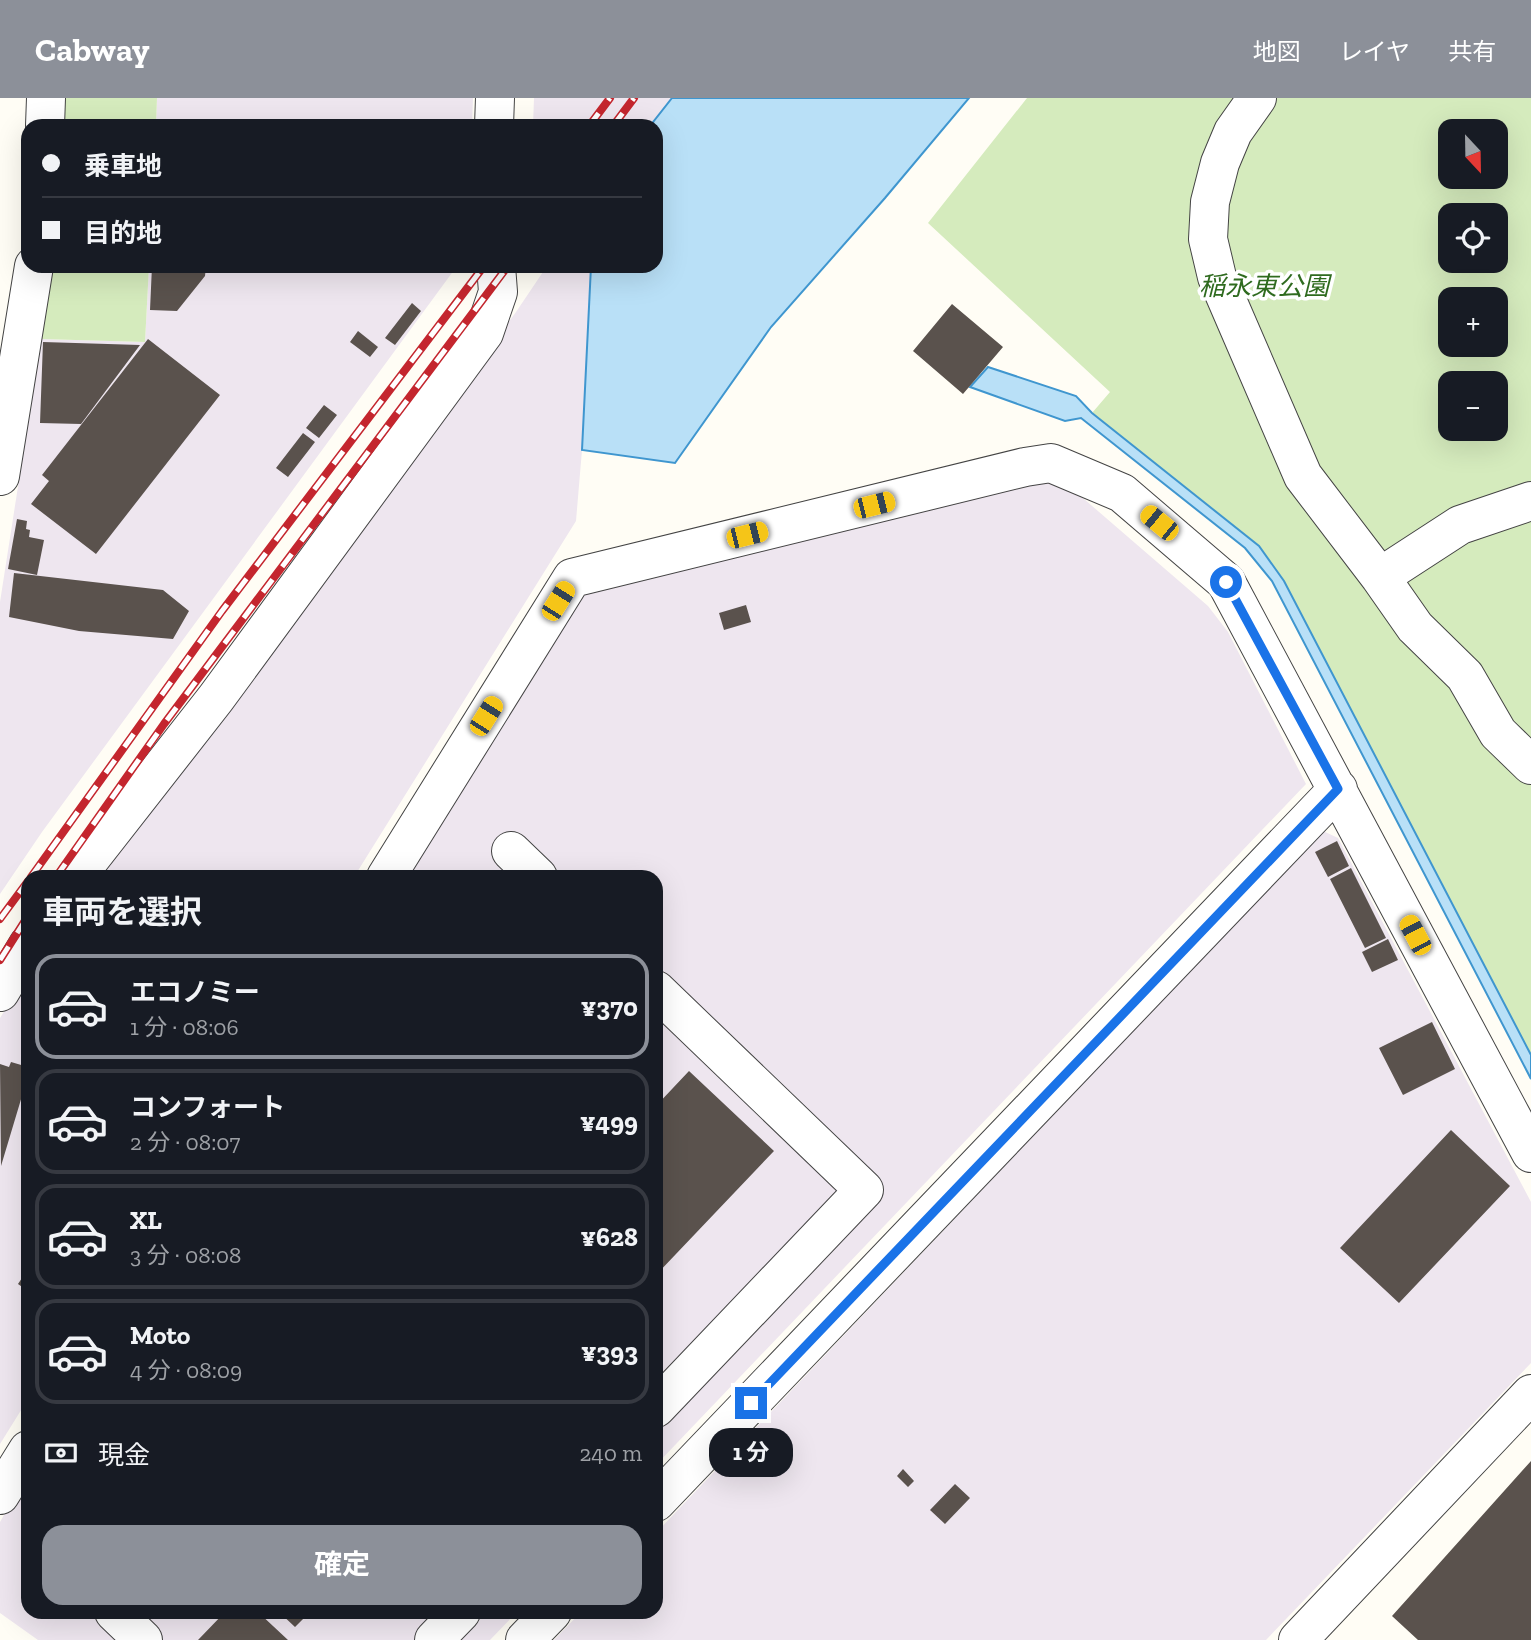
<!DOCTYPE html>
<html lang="ja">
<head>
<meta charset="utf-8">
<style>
	body { margin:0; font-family:"Zilla Slab","Noto Sans JP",serif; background:#242831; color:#f1f3f6; height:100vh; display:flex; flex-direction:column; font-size:26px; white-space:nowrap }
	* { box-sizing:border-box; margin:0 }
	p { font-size:23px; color:#9ea1a6 }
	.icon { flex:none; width:38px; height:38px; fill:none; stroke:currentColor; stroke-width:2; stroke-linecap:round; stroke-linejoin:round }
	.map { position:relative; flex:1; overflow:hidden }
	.side { position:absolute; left:21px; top:772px; width:642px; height:749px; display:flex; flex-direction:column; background:#171b24; border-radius:21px; box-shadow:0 7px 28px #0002 }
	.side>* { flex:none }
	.banner { position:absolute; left:21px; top:21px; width:642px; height:154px; border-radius:21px; box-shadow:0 7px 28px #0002; display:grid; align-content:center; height:154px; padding:0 21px; background:#171b24 }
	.needle { width:46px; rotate:158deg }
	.tools { position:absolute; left:1438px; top:21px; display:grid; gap:14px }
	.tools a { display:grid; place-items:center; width:70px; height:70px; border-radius:14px; background:#171b24; box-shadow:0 7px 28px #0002; font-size:35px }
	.end { position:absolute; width:32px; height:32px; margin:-16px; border:9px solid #1a73e8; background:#fff; box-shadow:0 0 0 4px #fff }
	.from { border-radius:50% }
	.bubble { position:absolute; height:49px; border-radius:21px; background:#171b24; box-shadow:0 7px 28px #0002; font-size:23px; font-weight:700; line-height:49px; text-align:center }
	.car { position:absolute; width:21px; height:42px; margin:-21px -10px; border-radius:9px; box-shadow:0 0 5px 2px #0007; background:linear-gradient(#f5c518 24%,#345 0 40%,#f5c518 0 76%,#345 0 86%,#f5c518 0) }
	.banner b { display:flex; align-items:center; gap:24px; height:66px; font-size:26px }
	.banner b+b { border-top:2px solid #363941 }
	.banner i { width:18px; height:18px; background:#f1f3f6 }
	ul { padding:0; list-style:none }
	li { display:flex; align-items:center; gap:21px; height:105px; margin:0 14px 10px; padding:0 7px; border:4px solid #363941; border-radius:21px }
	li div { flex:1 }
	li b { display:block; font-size:26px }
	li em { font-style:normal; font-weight:700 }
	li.selected { border-color:#8c9099 }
	li>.icon { width:63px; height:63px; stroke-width:1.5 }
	h2 { padding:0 21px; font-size:32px; line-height:84px }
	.pay { display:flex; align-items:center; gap:18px; height:77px; padding:0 21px; font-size:26px }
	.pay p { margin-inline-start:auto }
	.action { display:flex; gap:14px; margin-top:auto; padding:14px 21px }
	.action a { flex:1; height:80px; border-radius:21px; background:#8c9099; color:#fff; font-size:28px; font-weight:700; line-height:80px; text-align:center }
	header { display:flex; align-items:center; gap:42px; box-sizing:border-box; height:98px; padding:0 35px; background:#8c9099; color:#fff }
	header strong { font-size:33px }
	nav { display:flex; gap:38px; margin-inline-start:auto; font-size:24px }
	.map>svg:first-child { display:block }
	.industrial { fill:#eee6ef }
	.green { fill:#d5ebbd; fill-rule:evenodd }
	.water { fill:#b9e0f7; stroke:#3f96cf; stroke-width:2 }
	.building { fill:#5a524d }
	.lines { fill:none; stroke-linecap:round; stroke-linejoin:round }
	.minor-casing { stroke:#444; stroke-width:40 }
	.minor { stroke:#fff; stroke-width:38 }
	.rail-casing { stroke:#c4262e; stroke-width:8 }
	.rail { stroke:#fff; stroke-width:5; stroke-dasharray:16; stroke-linecap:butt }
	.route { stroke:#1a73e8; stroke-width:9 }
	.labels { text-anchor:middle; stroke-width:7; stroke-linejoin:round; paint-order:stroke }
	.park-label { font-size:26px; font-style:italic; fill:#2f6b1f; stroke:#fff }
</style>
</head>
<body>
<header>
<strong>Cabway</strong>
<nav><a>地図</a><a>レイヤ</a><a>共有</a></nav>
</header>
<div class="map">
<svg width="1531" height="1542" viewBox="0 0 1531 1542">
	<rect width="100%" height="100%" fill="#fffdf5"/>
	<path class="industrial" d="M157 0H473L472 28H156Z
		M534 0H672L650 28H533Z
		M149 168H457L42 734 0 796V504L41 241 145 244Z
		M547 168H591L582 352 576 423 354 779H96L516 214Z
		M1044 376 1062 382 1208 508 1228 534 1306 686 656 1367V779H405L590 488Z
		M1323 733 1338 740 1531 1104V1265L1266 1542H554L581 1514H656V1435Z
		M28 875V1301L0 1346V920Z
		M28 1375V1514H517L490 1542H38L0 1515V1424Z"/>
	<path class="green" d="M56 0H157L156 28H54Z
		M1027 0H1531V957L1284 483 1259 448 1092 315 1110 294 928 125ZM1451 33H1496V79H1451ZM1451 117H1496V163H1451ZM1451 201H1496V247H1451ZM1451 285H1496V331H1451Z
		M45 168H149L145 244 41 241Z"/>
	<path class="water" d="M672 0H969L885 100 771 229 675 365 582 352 591 168H656V28H650Z
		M988 269 1076 298 1092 315 1259 448 1284 483 1531 957V981L1272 483 1245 450 1081 320 1065 323 970 289Z"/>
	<path class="building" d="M152 168H206L205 178 177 213 150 212Z
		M412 205 421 213 395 247 385 240Z
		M952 206 1003 249 963 296 913 253Z
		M358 233 378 249 370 259 350 244Z
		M148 241 220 297 96 456 31 406 49 383 42 377Z
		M43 244 140 247 81 326 40 325Z
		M324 307 337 317 319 340 306 330Z
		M303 335 315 344 288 379 276 370Z
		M17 421 27 423 26 431 30 432 29 439 44 442 37 477 8 471Z
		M14 475 163 492 189 513 173 541 79 533 9 519Z
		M746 507 751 524 724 532 719 515Z
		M1337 743 1349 768 1328 779 1315 754Z
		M1351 770 1386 840 1365 850 1330 781Z
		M1388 841 1398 862 1372 874 1362 854Z
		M1432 924 1455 971 1403 997 1379 950Z
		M11 964 28 969V978L1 1068 0 966 9 969Z
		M689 973 774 1053 656 1177V1008Z
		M1451 1032 1510 1088 1399 1205 1340 1150Z
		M28 1171V1193L18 1186Z
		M1531 1363V1542H1418L1392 1518Z
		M903 1371 914 1383 908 1389 897 1378Z
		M955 1386 970 1400 945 1426 930 1412Z
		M225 1514H258L288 1542H198Z
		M279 1514H310L295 1529Z"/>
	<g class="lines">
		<g class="minor-casing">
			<path id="minor" d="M1257 0 1233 34 1220 65 1210 104 1208 141 1217 179 1303 378 1380 479 1415 529 1465 578 1498 635 1531 667
				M45 28 46 0
				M494 28 495 0
				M0 378 34 168
				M1380 479 1460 427 1531 403
				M511 753 538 779
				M76 779 216 600 484 235 498 194 496 168
				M386 779 572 480 1025 369 1051 365 1122 395 1226 484 1531 1055
				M656 892 864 1092 656 1310
				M0 894 28 847
				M0 1397 28 1352
				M656 1404 1338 691
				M114 1514 143 1542
				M434 1542 461 1514
				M525 1542 552 1514
				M1298 1542 1531 1296"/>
		</g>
		<use href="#minor" class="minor"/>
		<g class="rail-casing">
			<path id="rail" d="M589 28 610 0
				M613 28 634 0
				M31 779 222 513 484 168
				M56 779 164 626 508 168
				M0 821 28 783
				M0 862 28 818"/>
		</g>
		<use href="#rail" class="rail"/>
	</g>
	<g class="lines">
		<path class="route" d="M751 1305 1338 691 1226 484"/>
	</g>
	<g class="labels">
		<g class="park-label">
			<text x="1264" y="197">稲永東公園</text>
		</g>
	</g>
</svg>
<div class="tools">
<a><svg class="needle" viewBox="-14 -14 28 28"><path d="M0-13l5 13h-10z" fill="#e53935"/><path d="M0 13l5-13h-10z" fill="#9ea1a6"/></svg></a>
<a><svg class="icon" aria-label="locate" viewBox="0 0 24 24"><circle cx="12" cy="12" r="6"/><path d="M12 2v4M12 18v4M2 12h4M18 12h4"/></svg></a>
<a>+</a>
<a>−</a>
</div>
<i class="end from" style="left:1226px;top:484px"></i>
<i class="end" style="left:751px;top:1305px"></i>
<div class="bubble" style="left:709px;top:1330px;width:84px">1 分</div>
<i class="car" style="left:874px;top:407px;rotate:76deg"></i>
<i class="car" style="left:1159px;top:425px;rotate:309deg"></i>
<i class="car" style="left:747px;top:437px;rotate:76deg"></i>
<i class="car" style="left:558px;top:503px;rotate:32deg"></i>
<i class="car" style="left:486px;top:618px;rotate:32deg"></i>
<i class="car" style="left:1415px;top:837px;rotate:332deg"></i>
<div class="banner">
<b><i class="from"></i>乗車地</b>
<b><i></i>目的地</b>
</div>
<section class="side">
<h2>車両を選択</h2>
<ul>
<li class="selected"><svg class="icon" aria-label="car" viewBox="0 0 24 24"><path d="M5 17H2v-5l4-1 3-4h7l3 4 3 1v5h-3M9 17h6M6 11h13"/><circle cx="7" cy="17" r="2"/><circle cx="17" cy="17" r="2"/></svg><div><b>エコノミー</b><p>1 分 · 08:06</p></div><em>¥370</em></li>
<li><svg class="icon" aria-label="car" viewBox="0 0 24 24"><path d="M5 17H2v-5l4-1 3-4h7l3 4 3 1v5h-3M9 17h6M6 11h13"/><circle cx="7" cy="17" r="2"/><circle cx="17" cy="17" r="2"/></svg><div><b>コンフォート</b><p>2 分 · 08:07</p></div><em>¥499</em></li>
<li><svg class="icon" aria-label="car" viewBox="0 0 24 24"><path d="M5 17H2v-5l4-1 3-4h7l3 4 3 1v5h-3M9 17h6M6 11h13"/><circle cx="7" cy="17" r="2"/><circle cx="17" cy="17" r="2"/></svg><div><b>XL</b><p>3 分 · 08:08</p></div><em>¥628</em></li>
<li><svg class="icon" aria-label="car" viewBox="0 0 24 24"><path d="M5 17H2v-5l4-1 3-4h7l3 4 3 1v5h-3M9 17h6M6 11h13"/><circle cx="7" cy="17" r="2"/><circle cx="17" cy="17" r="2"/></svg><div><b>Moto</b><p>4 分 · 08:09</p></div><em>¥393</em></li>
</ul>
<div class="pay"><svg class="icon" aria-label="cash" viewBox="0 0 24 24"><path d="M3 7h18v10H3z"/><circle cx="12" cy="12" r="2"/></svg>現金<p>240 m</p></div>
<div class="action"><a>確定</a></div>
</section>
</div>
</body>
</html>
